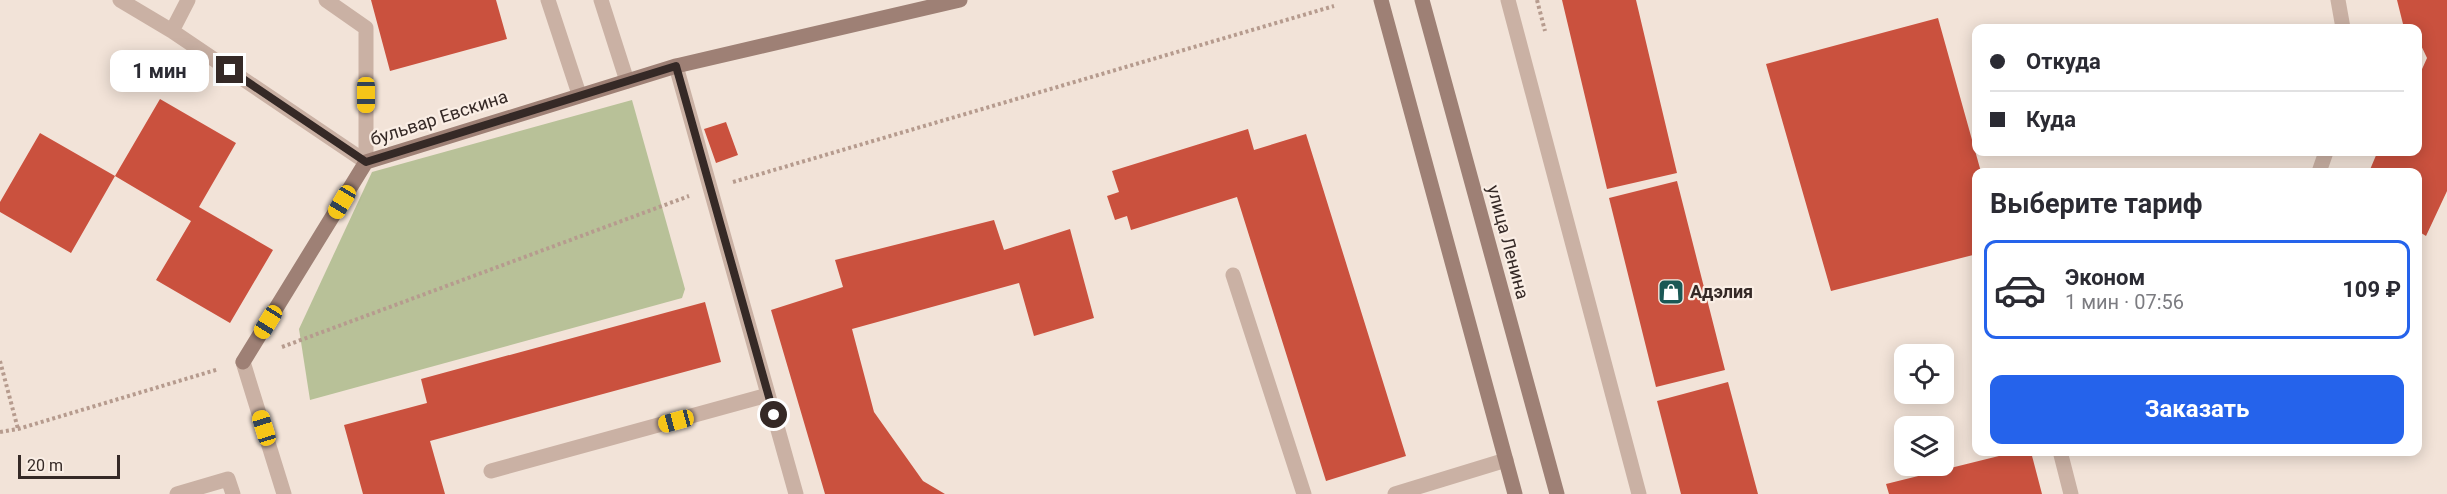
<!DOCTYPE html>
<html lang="ru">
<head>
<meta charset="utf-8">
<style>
	body { margin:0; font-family:Roboto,sans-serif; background:#f2f2f3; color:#2b2b33; height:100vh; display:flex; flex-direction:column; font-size:22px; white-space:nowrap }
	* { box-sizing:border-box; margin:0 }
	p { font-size:20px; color:#7c7c81 }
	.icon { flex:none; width:33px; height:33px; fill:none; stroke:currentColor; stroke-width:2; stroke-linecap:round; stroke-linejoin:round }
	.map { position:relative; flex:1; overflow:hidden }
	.drawer { position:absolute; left:1972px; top:168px; width:450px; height:288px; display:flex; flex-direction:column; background:#fff; border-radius:12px; box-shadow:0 3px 15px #0003 }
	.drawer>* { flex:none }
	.guide { position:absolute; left:1972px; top:24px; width:450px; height:132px; border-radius:12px; box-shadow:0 3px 15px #0003; display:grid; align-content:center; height:132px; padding:0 18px; background:#fff }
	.controls { position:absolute; left:1894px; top:344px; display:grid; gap:12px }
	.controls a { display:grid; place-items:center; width:60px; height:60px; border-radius:12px; background:#fff; box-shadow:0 3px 15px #0003; font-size:30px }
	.scale { position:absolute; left:18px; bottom:15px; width:102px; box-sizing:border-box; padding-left:6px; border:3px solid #352926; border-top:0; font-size:16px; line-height:21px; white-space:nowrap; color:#352926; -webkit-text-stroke:4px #faeee5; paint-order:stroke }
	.end { position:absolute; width:27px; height:27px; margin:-14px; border:8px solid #352926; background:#fff; box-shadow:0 0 0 3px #fff }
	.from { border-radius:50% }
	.bubble { position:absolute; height:42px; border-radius:12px; background:#fff; box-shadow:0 3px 15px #0003; font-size:20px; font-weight:700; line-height:42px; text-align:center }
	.car { position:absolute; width:18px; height:36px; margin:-18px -9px; border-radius:8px; box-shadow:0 0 4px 2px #0007; background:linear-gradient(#f5c518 24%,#345 0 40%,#f5c518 0 76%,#345 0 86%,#f5c518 0) }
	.guide b { display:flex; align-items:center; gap:21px; height:57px; font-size:22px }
	.guide b+b { border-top:2px solid #e1e1e2 }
	.guide i { width:15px; height:15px; background:#2b2b33 }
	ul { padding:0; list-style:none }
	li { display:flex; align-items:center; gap:18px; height:99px; margin:0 12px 9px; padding:0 6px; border:3px solid #e1e1e2; border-radius:12px }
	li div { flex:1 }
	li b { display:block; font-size:22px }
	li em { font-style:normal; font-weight:700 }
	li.current { border-color:#2563eb }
	li>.icon { width:54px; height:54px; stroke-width:1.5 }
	h2 { padding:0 18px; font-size:27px; line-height:72px }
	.cta { display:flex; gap:12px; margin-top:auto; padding:12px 18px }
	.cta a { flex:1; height:69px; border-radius:12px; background:#2563eb; color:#fff; font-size:24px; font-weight:700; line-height:69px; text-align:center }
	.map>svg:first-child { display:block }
	.green { fill:#b8c198 }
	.building { fill:#ca513e }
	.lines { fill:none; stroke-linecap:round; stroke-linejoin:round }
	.path { stroke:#b69b8e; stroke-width:4; stroke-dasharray:3 3; stroke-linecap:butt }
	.lane { stroke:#cab1a4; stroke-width:15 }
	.street { stroke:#cab1a4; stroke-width:15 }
	.secondary { stroke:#9e8075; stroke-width:15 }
	.route { stroke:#352926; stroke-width:8 }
	.labels { text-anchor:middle; stroke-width:4.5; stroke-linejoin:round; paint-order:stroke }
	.street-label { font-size:18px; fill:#352926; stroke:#faeee5 }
	.poi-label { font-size:18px; font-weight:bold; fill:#352926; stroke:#faeee5; text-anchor:start }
</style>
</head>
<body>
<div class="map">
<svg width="2447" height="494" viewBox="0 0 2447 494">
	<rect width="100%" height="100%" fill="#f2e3d8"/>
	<path class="green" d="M632 100 685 289 682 298 310 400 299 329 372 172Z"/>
	<path class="building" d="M371 0H496L507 39 390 71Z
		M1562 0H1636L1677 173 1607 189Z
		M2397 0H2447V191L2426 236 2418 231V172H2369L2377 153 2386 155 2388 152H2418V78L2427 58 2418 39V28H2404Z
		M1938 18 1981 172H1977V254L1831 291 1766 64Z
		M160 99 236 143 199 207 273 250 230 323 156 280 191 221 115 176Z
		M726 122 738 155 716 163 704 129Z
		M1248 129 1254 150 1306 134 1406 456 1326 481 1237 197 1131 230 1127 216 1115 220 1107 196 1119 192 1112 171Z
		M40 133 115 176 71 253 0 212V202Z
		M1677 181 1725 370 1656 387 1609 198Z
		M994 220 1004 250 1070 229 1094 318 1034 336 1019 283 852 329 874 412 923 481 945 494H825L771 310 843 287 835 260Z
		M705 302 721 362 430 441 445 494H363L344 425 427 403 421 379Z
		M1728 382 1758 494H1681L1657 401Z
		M2015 452H2031L2042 494H1889L1886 484Z"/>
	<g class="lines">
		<path class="path" d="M1537 0 1545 31
			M733 182 1334 6
			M282 347 689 196
			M0 361 18 429
			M0 432 18 429 219 369"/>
		<path class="lane" d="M120 0 172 31
			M188 0 172 31 366 162
			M326 0 366 28V162
			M601 0 627 81
			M2338 0 2343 28
			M676 66 796 494
			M2319 172 2326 152
			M1233 275 1304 494
			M243 362 284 494
			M2061 455 2071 494
			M491 471 768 395
			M177 494 228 479 233 494
			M1395 494 1506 460"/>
		<path class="street" d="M548 0 579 94
			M1508 0 1639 494"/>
		<path class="secondary" d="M1381 0 1515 494
			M1422 0 1557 494
			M243 362 366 162 676 66 960 0"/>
	</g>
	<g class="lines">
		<path class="route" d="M230 70 366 162 676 66 774 415"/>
	</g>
	<defs>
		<g id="shop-square" transform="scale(1.35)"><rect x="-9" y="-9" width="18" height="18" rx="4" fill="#1a5855" stroke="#faeee5"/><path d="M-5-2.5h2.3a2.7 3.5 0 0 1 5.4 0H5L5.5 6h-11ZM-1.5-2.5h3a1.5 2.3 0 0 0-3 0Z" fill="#fff"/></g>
	</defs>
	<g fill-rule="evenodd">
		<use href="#shop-square" x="1671" y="292"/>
	</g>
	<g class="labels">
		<g class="street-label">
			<text transform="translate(439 118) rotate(-18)" y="6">бульвар Евскина</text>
			<text transform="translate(1508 242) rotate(75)" y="6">улица Ленина</text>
		</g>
		<g class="poi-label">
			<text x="1690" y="298">Адэлия</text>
		</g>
	</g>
</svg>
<div class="controls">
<a><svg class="icon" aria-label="locate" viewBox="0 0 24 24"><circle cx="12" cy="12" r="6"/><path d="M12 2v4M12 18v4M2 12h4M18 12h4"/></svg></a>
<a><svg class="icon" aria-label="layers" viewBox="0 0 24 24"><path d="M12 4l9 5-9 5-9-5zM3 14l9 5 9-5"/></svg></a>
</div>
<div class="scale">20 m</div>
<i class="end from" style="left:774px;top:415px"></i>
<i class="end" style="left:230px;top:70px"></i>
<div class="bubble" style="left:110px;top:50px;width:99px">1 мин</div>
<i class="car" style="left:366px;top:95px;rotate:180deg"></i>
<i class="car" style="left:342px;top:202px;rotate:211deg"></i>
<i class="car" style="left:268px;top:322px;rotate:212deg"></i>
<i class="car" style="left:676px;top:421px;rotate:255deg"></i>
<i class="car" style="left:264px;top:428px;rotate:343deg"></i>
<div class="guide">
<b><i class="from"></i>Откуда</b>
<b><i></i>Куда</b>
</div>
<section class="drawer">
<h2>Выберите тариф</h2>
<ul>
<li class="current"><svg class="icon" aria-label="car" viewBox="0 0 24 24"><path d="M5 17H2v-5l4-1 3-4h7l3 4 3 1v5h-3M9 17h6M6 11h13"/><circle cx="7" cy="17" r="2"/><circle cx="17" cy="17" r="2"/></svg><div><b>Эконом</b><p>1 мин · 07:56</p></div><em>109 ₽</em></li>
</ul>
<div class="cta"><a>Заказать</a></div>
</section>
</div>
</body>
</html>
